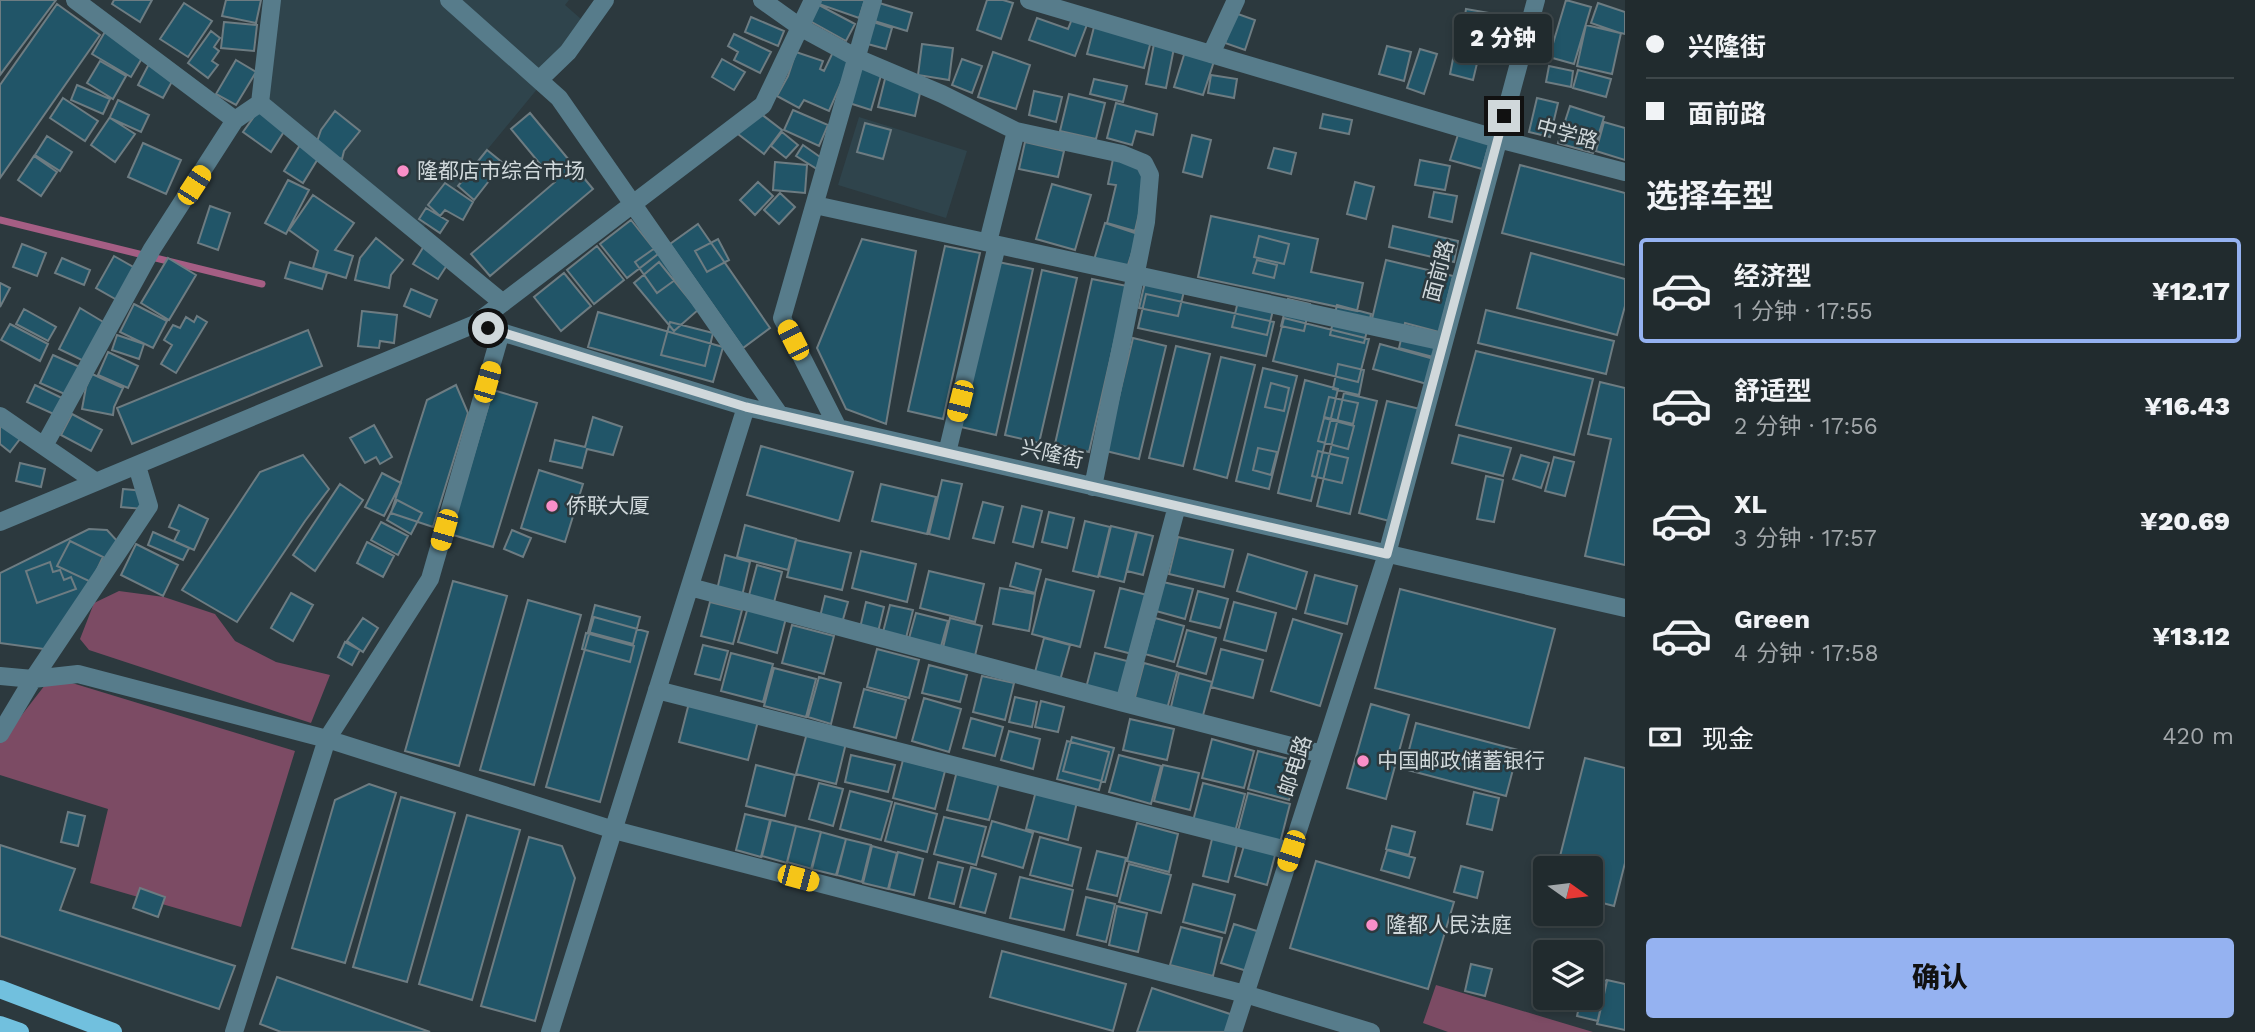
<!DOCTYPE html>
<html lang="zh">
<head>
<meta charset="utf-8">
<style>
	body { margin:0; font-family:"Work Sans","Noto Sans SC",sans-serif; background:#293336; color:#f1f3f6; height:100vh; display:flex; flex-direction:column; font-size:26px; white-space:nowrap }
	* { box-sizing:border-box; margin:0 }
	p { font-size:23px; color:#a2a7aa }
	.icon { flex:none; width:38px; height:38px; fill:none; stroke:currentColor; stroke-width:2; stroke-linecap:round; stroke-linejoin:round }
	.map { position:relative; flex:1; overflow:hidden }
	.side { display:flex; flex-direction:column; background:#212b2e; width:630px }
	.side>* { flex:none }
	.banner { display:grid; align-content:center; height:154px; padding:0 21px; background:#212b2e }
	.needle { width:46px; rotate:104deg }
	.fabs { position:absolute; left:1533px; top:856px; display:grid; gap:14px }
	.fabs a { display:grid; place-items:center; width:70px; height:70px; border-radius:7px; background:#212b2e; box-shadow:0 4px 10px #0003,0 0 0 2px #3e474a; font-size:35px }
	.end { position:absolute; width:32px; height:32px; margin:-16px; border:9px solid #d0d8db; background:#111; box-shadow:0 0 0 4px #111 }
	.from { border-radius:50% }
	.bubble { position:absolute; height:49px; border-radius:7px; background:#212b2e; box-shadow:0 4px 10px #0003,0 0 0 2px #3e474a; font-size:23px; font-weight:800; line-height:49px; text-align:center }
	.car { position:absolute; width:21px; height:42px; margin:-21px -10px; border-radius:9px; box-shadow:0 0 5px 2px #0007; background:linear-gradient(#f5c518 24%,#345 0 40%,#f5c518 0 76%,#345 0 86%,#f5c518 0) }
	.banner b { display:flex; align-items:center; gap:24px; height:66px; font-size:26px }
	.banner b+b { border-top:2px solid #3e474a }
	.banner i { width:18px; height:18px; background:#f1f3f6 }
	ul { padding:0; list-style:none }
	li { display:flex; align-items:center; gap:21px; height:105px; margin:0 14px 10px; padding:0 7px; border:4px solid transparent; border-radius:7px }
	li div { flex:1 }
	li b { display:block; font-size:26px }
	li em { font-style:normal; font-weight:800 }
	li.on { border-color:#95b2f1 }
	li>.icon { width:63px; height:63px; stroke-width:1.5 }
	h2 { padding:0 21px; font-size:32px; line-height:84px }
	.pay { display:flex; align-items:center; gap:18px; height:77px; padding:0 21px; font-size:26px }
	.pay p { margin-inline-start:auto }
	.button { display:flex; gap:14px; margin-top:auto; padding:14px 21px }
	.button a { flex:1; height:80px; border-radius:7px; background:#95b2f1; color:#111; font-size:28px; font-weight:800; line-height:80px; text-align:center }
	main { display:flex; flex:1; min-height:0 }
	.map>svg:first-child { display:block }
	.built { fill:#2f444c }
	.green { fill:#7c4b64 }
	.lines { fill:none; stroke-linecap:round; stroke-linejoin:round }
	.stream { stroke:#a55e84; stroke-width:7 }
	.building { fill:#215568; stroke:#6d7c82; stroke-width:2 }
	.minor { stroke:#577c8b; stroke-width:18 }
	.major { stroke:#71c0de; stroke-width:18 }
	.route { stroke:#d0d8db; stroke-width:9 }
	.poi-dot { fill:#fa8fc8; stroke:#2c393e; stroke-width:2.5 }
	.labels { text-anchor:middle; stroke-width:5; stroke-linejoin:round; paint-order:stroke }
	.street-label { font-size:21px; fill:#d0d8db; stroke:#2c393e }
	.poi-label { font-size:21px; fill:#d0d8db; stroke:#2c393e; text-anchor:start }
</style>
</head>
<body>
<main>
<div class="map">
<svg width="1625" height="1032" viewBox="0 0 1625 1032">
	<rect width="100%" height="100%" fill="#2c393e"/>
	<path class="built" d="M272 0H569L565 5 589 26 413 240 260 103Z
		M859 117 967 151 946 218 838 185Z"/>
	<path class="green" d="M119 591 164 597 215 614 235 641 276 662 330 675 311 723 89 650 80 639 94 603Z
		M59 679 295 751 241 927 90 883 108 809 0 775V743L45 685Z
		M1436 985 1593 1032H1448L1423 1023Z"/>
	<g class="lines">
		<path class="stream" d="M0 220 262 284"/>
	</g>
	<path class="building" d="M0 0H56L0 75Z
		M114 0H152L140 22 112 4Z
		M226 0H261L256 23 222 16Z
		M817 0H865L859 18 816 3Z
		M987 0H1003L1013 3 1001 39 977 30Z
		M1566 0 1591 7 1574 64 1549 57Z
		M876 2 912 13 907 31 871 20Z
		M184 3 212 21 188 57 160 39Z
		M1598 3 1625 12V34L1621 33 1612 74 1577 66 1586 25 1620 33 1591 23Z
		M57 4 100 35 0 178V85Z
		M819 5 855 24 846 41 810 21Z
		M1076 9 1091 14 1075 56 1029 40 1037 18 1068 29Z
		M1466 9 1495 14 1490 45 1461 40Z
		M1235 13 1255 20 1245 50 1225 43Z
		M751 17 784 31 778 46 745 32Z
		M870 21 892 28 886 49 864 43Z
		M224 22 257 25 254 51 221 48Z
		M1094 27 1151 41 1144 68 1087 54Z
		M106 30 145 53 131 77 92 54Z
		M211 31 220 38 214 47 219 51 212 61 218 65 208 78 188 63Z
		M734 34 771 52 760 73 734 60 738 52 728 46Z
		M1156 34 1176 38 1166 88 1146 84Z
		M1188 42 1217 52 1203 95 1174 87Z
		M922 44 953 48 949 80 918 75Z
		M1387 46 1411 52 1404 81 1379 74Z
		M1420 49 1437 54 1424 94 1407 88Z
		M1455 49 1479 55 1473 80 1450 74Z
		M834 50 852 58 829 111 804 100 799 108 777 96 788 76 796 52 823 61 820 69 824 71Z
		M993 52 1030 65 1016 109 978 97Z
		M722 59 745 72 734 90 712 77Z
		M962 59 982 66 972 93 952 85Z
		M236 60 256 72 236 105 216 94Z
		M100 61 126 76 113 99 87 83Z
		M150 62 175 76 163 98 138 85Z
		M858 64 882 72 871 110 846 102Z
		M1549 66 1573 71 1571 87 1546 82Z
		M1578 70 1611 79 1606 97 1573 88Z
		M886 75 922 84 915 116 878 107Z
		M1211 75 1237 79 1234 98 1208 93Z
		M1094 79 1127 86 1123 102 1090 94Z
		M77 85 110 99 103 114 71 100Z
		M1034 91 1062 97 1056 122 1029 115Z
		M1069 94 1105 103 1096 139 1060 131Z
		M63 98 98 121 85 141 50 118Z
		M1537 98 1558 103 1550 137 1529 132Z
		M118 100 149 115 141 132 110 118 135 134 115 162 91 145 110 117Z
		M1116 103 1157 114 1153 135 1136 131 1132 145 1107 138Z
		M1570 106 1604 117 1593 153 1558 143Z
		M756 110 782 130 764 154 738 134Z
		M793 110 828 125 819 146 784 130Z
		M258 111 285 130 271 152 243 132Z
		M335 111 360 131 344 151 342 159 314 150 321 130Z
		M530 113 593 189 490 276 471 254 555 182 511 129Z
		M1323 114 1352 120 1349 134 1320 128Z
		M1462 122 1493 131 1482 169 1450 160Z
		M1604 122 1625 128V160L1596 151Z
		M865 123 891 130 883 159 857 152Z
		M782 132 798 145 786 158 771 146Z
		M1192 135 1211 140 1202 177 1183 172Z
		M47 136 72 152 60 171 35 155Z
		M1025 142 1064 151 1058 177 1019 169Z
		M143 143 181 160 166 194 128 177Z
		M300 145 319 157 303 183 284 171Z
		M803 145 823 159 817 169 796 156Z
		M1274 148 1296 153 1291 174 1268 168Z
		M487 150 503 163 474 200 458 186Z
		M34 156 57 172 41 196 18 180Z
		M1113 159 1150 166 1135 231 1107 223 1116 185 1108 184Z
		M1420 160 1450 166 1445 190 1415 185Z
		M775 162 807 165 805 193 773 190Z
		M1520 165 1625 193V265L1502 233Z
		M288 180 309 190 286 234 265 223Z
		M758 182 773 196 755 215 740 200Z
		M1355 182 1374 187 1366 219 1347 214Z
		M445 183 473 202 463 220 445 210 440 216 428 205Z
		M1052 184 1091 195 1075 250 1036 239Z
		M1434 192 1457 196 1452 222 1429 217Z
		M780 193 795 207 779 224 764 210Z
		M313 195 354 223 335 250 353 256 346 278 313 268 318 251 289 230Z
		M210 206 230 213 218 250 198 243Z
		M426 208 448 221 440 233 419 219Z
		M1211 216 1318 239 1311 272 1363 283 1357 311 1198 277Z
		M631 220 658 254 627 278 600 244Z
		M1105 223 1138 234 1126 271 1094 260Z
		M698 224 770 328 743 348 670 244Z
		M1393 226 1458 241 1454 262 1389 247Z
		M1259 236 1289 244 1284 264 1254 257Z
		M376 238 403 260 391 275 389 288 355 280 360 258Z
		M718 239 729 260 707 272 695 251Z
		M862 239 916 251 886 424 846 409 817 348Z
		M662 243 675 280 657 293 635 262Z
		M22 244 46 253 37 276 13 267Z
		M424 246 449 262 438 279 413 264Z
		M597 246 624 280 594 304 567 270Z
		M945 246 980 253 943 419 908 411Z
		M1531 253 1625 279V306L1617 335 1517 308Z
		M114 256 142 272 124 304 96 288Z
		M62 258 90 270 84 285 55 273Z
		M168 258 196 275 169 320 141 303Z
		M1257 260 1277 265 1274 278 1253 273Z
		M1386 260 1453 276 1439 335 1372 319Z
		M290 262 327 273 322 289 285 278Z
		M659 262 698 310 674 331 634 283Z
		M998 262 1033 269 996 435 961 427Z
		M1042 270 1077 278 1039 443 1005 435Z
		M564 273 591 306 561 331 534 297Z
		M1146 278 1185 287 1178 316 1139 308Z
		M1092 279 1127 286 1089 452 1055 444Z
		M0 283 10 288 0 307Z
		M411 289 437 300 430 317 404 306Z
		M1146 294 1274 322 1266 356 1138 328Z
		M1239 297 1274 306 1267 335 1232 327Z
		M1288 299 1310 304 1304 331 1281 326Z
		M134 304 167 321 153 348 120 332Z
		M1337 305 1371 314 1364 343 1330 335Z
		M80 308 110 326 90 364 59 349Z
		M24 309 56 327 48 341 16 324Z
		M1486 310 1614 341 1606 374 1478 343Z
		M362 311 397 315 394 343 380 341 379 348 358 346Z
		M598 312 723 347 713 382 588 347Z
		M197 316 207 322 176 373 161 364 172 345 164 340 173 325 180 328 186 317 194 322Z
		M1284 318 1369 339 1358 382 1273 361Z
		M670 322 713 333 705 366 661 355Z
		M1405 323 1439 332 1433 357 1399 348Z
		M10 324 48 344 40 361 1 340Z
		M308 330 322 366 132 444 117 408Z
		M117 335 144 344 139 359 112 350Z
		M1133 338 1166 346 1139 459 1106 451Z
		M1380 344 1434 359 1427 384 1373 369Z
		M1176 346 1210 354 1183 466 1149 458Z
		M1476 351 1593 379 1574 455 1456 425Z
		M108 352 138 366 128 388 98 375Z
		M53 355 82 368 69 396 40 383Z
		M1221 357 1255 365 1227 478 1194 469Z
		M1338 364 1364 370 1359 395 1333 389Z
		M1263 368 1297 376 1269 489 1236 481Z
		M92 374 123 388 114 407 113 415 82 409 86 387Z
		M1305 380 1338 389 1311 501 1278 493Z
		M1600 382 1625 388V565L1585 556 1611 439 1588 434Z
		M1271 383 1289 388 1284 411 1265 407Z
		M35 385 66 400 58 416 27 402Z
		M456 385 468 413 433 527 391 513 427 400Z
		M493 390 537 403 493 547 450 534Z
		M1344 393 1377 401 1350 514 1317 506Z
		M1329 397 1358 403 1353 424 1324 417Z
		M1387 401 1420 409 1393 522 1359 513Z
		M72 414 102 430 91 451 61 435Z
		M593 417 622 427 613 455 587 449 582 468 550 461 555 440 585 447Z
		M0 418 23 435 10 452 0 444Z
		M1324 418 1354 426 1348 449 1318 441Z
		M374 425 392 457 380 464 376 457 365 463 350 438Z
		M1459 435 1511 448 1503 476 1452 463Z
		M761 446 853 472 839 521 747 495Z
		M1258 448 1277 452 1271 475 1253 470Z
		M1318 451 1348 458 1342 483 1312 476Z
		M303 455 329 489 305 521 237 622 182 590 260 472Z
		M1521 455 1549 463 1541 488 1513 479Z
		M1554 457 1574 462 1565 496 1545 491Z
		M20 463 45 469 41 487 16 481Z
		M539 470 583 484 565 542 521 528Z
		M382 473 401 483 384 516 365 507Z
		M1486 476 1503 480 1494 522 1477 519Z
		M942 480 962 484 949 539 929 534Z
		M340 484 363 500 315 571 293 555Z
		M881 484 936 497 927 534 872 521Z
		M123 489 145 491 143 509 121 507Z
		M397 500 422 513 411 534 387 520Z
		M983 502 1003 507 994 543 973 538Z
		M179 505 208 519 194 550 174 541 179 531 169 527Z
		M1022 506 1042 511 1033 547 1013 542Z
		M1049 512 1074 518 1067 548 1042 542Z
		M1085 521 1110 527 1098 577 1073 571Z
		M381 522 408 536 398 555 371 540Z
		M745 525 796 539 788 570 737 557Z
		M1111 526 1136 532 1124 582 1099 576Z
		M89 529 107 530 120 544 51 650 0 643V573Z
		M512 530 531 538 523 557 504 549Z
		M153 532 189 548 183 560 148 545Z
		M1137 532 1153 536 1143 575 1127 571Z
		M1178 537 1233 550 1224 587 1169 574Z
		M796 540 851 553 842 590 787 577Z
		M70 541 103 557 91 582 57 566Z
		M367 542 394 556 383 577 357 563Z
		M136 544 178 565 163 596 121 575Z
		M861 551 916 564 907 602 852 588Z
		M1248 554 1307 572 1296 609 1237 591Z
		M725 555 750 562 742 596 717 590Z
		M50 562 53 572 60 570 64 580 71 577 76 589 37 603 26 571Z
		M1016 563 1041 570 1035 593 1010 586Z
		M757 565 782 572 773 606 748 599Z
		M929 571 984 584 975 622 920 608Z
		M1315 575 1357 586 1347 624 1305 613Z
		M1046 579 1094 591 1080 647 1032 634Z
		M453 581 507 596 459 766 405 751Z
		M1163 582 1193 589 1185 619 1156 611Z
		M1000 588 1035 594 1029 631 993 624Z
		M1120 588 1147 595 1132 654 1105 647Z
		M1400 589 1555 629 1529 728 1375 688Z
		M1198 591 1228 599 1220 628 1190 621Z
		M291 593 313 605 293 641 271 628Z
		M825 596 848 602 842 623 820 617Z
		M528 600 581 615 534 785 480 770Z
		M710 602 742 610 733 644 701 636Z
		M866 602 884 607 878 632 860 628Z
		M1234 602 1276 613 1266 651 1224 640Z
		M595 605 640 617 633 644 588 632Z
		M890 605 913 610 905 642 882 636Z
		M748 607 786 618 777 653 738 642Z
		M916 613 948 621 940 650 908 642Z
		M594 617 648 632 600 802 546 787Z
		M363 618 378 628 363 652 347 641Z
		M950 618 982 626 974 660 942 652Z
		M1155 618 1184 626 1174 662 1145 654Z
		M1293 619 1342 634 1320 706 1271 691Z
		M792 625 834 636 824 674 782 663Z
		M1187 630 1216 638 1206 674 1177 666Z
		M586 633 634 646 630 662 582 649Z
		M1044 638 1070 645 1059 684 1034 676Z
		M345 642 360 650 352 665 338 657Z
		M703 645 728 651 720 680 695 674Z
		M877 649 919 660 909 698 867 687Z
		M1221 649 1263 660 1253 698 1211 687Z
		M731 653 773 664 763 702 721 691Z
		M1095 653 1131 662 1122 701 1085 692Z
		M1144 663 1177 672 1167 709 1134 701Z
		M929 665 967 675 960 702 922 693Z
		M774 668 816 679 806 717 764 706Z
		M1179 673 1212 682 1202 719 1170 711Z
		M982 676 1014 683 1005 720 973 712Z
		M819 677 841 683 831 724 808 717Z
		M864 689 906 700 896 738 854 727Z
		M1015 697 1037 702 1032 727 1009 722Z
		M924 698 961 709 949 752 912 741Z
		M1041 701 1064 707 1058 732 1035 727Z
		M689 703 758 721 748 760 679 742Z
		M1371 704 1409 715 1386 799 1347 788Z
		M971 718 1003 727 995 756 963 748Z
		M1130 719 1174 729 1167 760 1123 750Z
		M1416 723 1518 750 1506 796 1404 769Z
		M1009 731 1040 739 1033 769 1001 760Z
		M807 733 846 743 836 784 796 774Z
		M1072 737 1114 748 1105 782 1063 771Z
		M1212 739 1254 751 1244 788 1202 778Z
		M1067 741 1109 752 1099 790 1057 779Z
		M1258 751 1300 762 1289 800 1248 789Z
		M851 755 895 765 888 792 845 782Z
		M1119 755 1161 766 1151 804 1109 792Z
		M1585 758 1625 768V863L1614 906 1591 900V868H1557Z
		M903 760 945 771 935 809 893 798Z
		M756 765 795 775 785 816 746 806Z
		M1163 765 1199 773 1190 810 1154 801Z
		M957 771 999 783 989 820 947 810Z
		M819 783 843 789 833 826 809 819Z
		M1203 783 1245 794 1235 832 1193 821Z
		M369 784 396 793 345 963 292 948 335 800Z
		M850 791 892 802 881 840 840 829Z
		M1036 791 1077 802 1068 840 1026 829Z
		M1474 792 1499 798 1492 830 1467 824Z
		M1248 793 1290 804 1280 843 1238 831Z
		M401 797 455 813 407 982 353 967Z
		M895 803 937 814 927 852 885 841Z
		M68 812 85 816 78 846 61 842Z
		M745 814 770 820 761 857 736 850Z
		M467 815 520 830 472 1000 419 984Z
		M944 817 986 827 976 865 934 854Z
		M771 820 796 826 787 863 762 856Z
		M992 821 1033 833 1023 868 982 856Z
		M1137 823 1178 834 1169 872 1127 861Z
		M796 826 821 832 812 869 787 862Z
		M1392 826 1415 832 1409 855 1386 849Z
		M821 832 846 839 836 875 811 869Z
		M1213 835 1238 841 1228 882 1203 876Z
		M529 837 562 846 575 878 535 1021 481 1006Z
		M1040 837 1081 848 1072 886 1030 875Z
		M846 839 871 845 862 882 837 875Z
		M1246 839 1277 848 1267 885 1235 876Z
		M0 845 75 869 60 910 235 966 219 1009 0 936Z
		M872 846 897 853 888 889 863 883Z
		M1387 850 1415 858 1409 878 1381 870Z
		M1097 851 1126 858 1117 896 1087 889Z
		M898 852 923 859 914 895 889 889Z
		M1316 861 1454 902 1428 989 1290 948Z
		M938 862 963 868 954 904 929 898Z
		M1129 864 1171 875 1161 913 1119 902Z
		M1461 866 1483 872 1477 898 1454 892Z
		M971 867 996 874 985 913 960 907Z
		M1020 877 1073 890 1064 930 1010 918Z
		M1193 884 1235 895 1225 933 1183 922Z
		M140 888 165 897 158 917 133 908Z
		M1086 897 1115 904 1106 942 1077 935Z
		M1117 906 1147 913 1138 952 1109 945Z
		M1234 924 1260 932 1247 971 1221 963Z
		M1181 927 1222 938 1213 976 1170 965Z
		M1002 951 1126 984 1113 1031 990 997Z
		M1471 964 1492 969 1485 996 1465 991Z
		M277 977 430 1032H281L260 1024Z
		M1591 977 1607 981 1598 1021 1577 1016 1581 998H1591Z
		M1607 980 1625 984V1030L1597 1024Z
		M1152 988 1233 1015 1227 1032H1137Z"/>
	<g class="lines">
		<path class="minor" d="M75 0 235 120 260 103
			M272 0 260 103 503 303
			M449 0 559 98 779 414
			M762 0 800 27 857 58 942 94 1016 131 1122 154 1144 163 1150 175 1146 222 1093 487
			M1029 0 1498 139 1625 172
			M1211 54 1236 0
			M539 80 568 52 605 0
			M815 205 1444 342
			M988 242 1016 131
			M475 324 746 407 1625 608
			M0 416 96 482
			M838 428 782 318 873 0
			M44 446 152 249 235 120
			M947 453 997 245
			M1177 506 1124 703 1322 754
			M0 522 475 324 763 105 813 0
			M690 587 1124 703
			M0 676 33 679 78 674 327 739 614 830 1245 994 1371 1032
			M657 690 1291 851
			M0 734 33 679 149 506 137 466
			M234 1032 327 739 430 579 501 332
			M550 1032 746 407
			M1233 1032 1387 554 1536 0"/>
		<path class="major" d="M0 989 113 1032
			M0 1025 20 1032"/>
	</g>
	<g class="lines">
		<path class="route" d="M488 328 746 407 1387 554 1504 116"/>
	</g>
	<g class="poi-dot">
		<circle cx="403" cy="171" r="7"/>
		<circle cx="552" cy="506" r="7"/>
		<circle cx="1363" cy="761" r="7"/>
		<circle cx="1372" cy="925" r="7"/>
	</g>
	<g class="labels">
		<g class="street-label">
			<text transform="translate(1567 134) rotate(15)" y="7">中学路</text>
			<text transform="translate(1439 271) rotate(-75)" y="7">面前路</text>
			<text transform="translate(1052 454) rotate(13)" y="7">兴隆街</text>
			<text transform="translate(1295 766) rotate(-72)" y="7">邮电路</text>
		</g>
		<g class="poi-label">
			<text x="417" y="178">隆都店市综合市场</text>
			<text x="566" y="513">侨联大厦</text>
			<text x="1377" y="768">中国邮政储蓄银行</text>
			<text x="1386" y="932">隆都人民法庭</text>
		</g>
	</g>
</svg>
<div class="fabs">
<a><svg class="needle" viewBox="-14 -14 28 28"><path d="M0-13l5 13h-10z" fill="#e53935"/><path d="M0 13l5-13h-10z" fill="#a2a7aa"/></svg></a>
<a><svg class="icon" aria-label="layers" viewBox="0 0 24 24"><path d="M12 4l9 5-9 5-9-5zM3 14l9 5 9-5"/></svg></a>
</div>
<i class="end from" style="left:488px;top:328px"></i>
<i class="end" style="left:1504px;top:116px"></i>
<div class="bubble" style="left:1454px;top:14px;width:98px">2 分钟</div>
<i class="car" style="left:194px;top:185px;rotate:33deg"></i>
<i class="car" style="left:793px;top:340px;rotate:333deg"></i>
<i class="car" style="left:487px;top:382px;rotate:16deg"></i>
<i class="car" style="left:960px;top:401px;rotate:194deg"></i>
<i class="car" style="left:444px;top:530px;rotate:196deg"></i>
<i class="car" style="left:1291px;top:851px;rotate:198deg"></i>
<i class="car" style="left:798px;top:878px;rotate:105deg"></i>
</div>
<section class="side">
<div class="banner">
<b><i class="from"></i>兴隆街</b>
<b><i></i>面前路</b>
</div>
<h2>选择车型</h2>
<ul>
<li class="on"><svg class="icon" aria-label="car" viewBox="0 0 24 24"><path d="M5 17H2v-5l4-1 3-4h7l3 4 3 1v5h-3M9 17h6M6 11h13"/><circle cx="7" cy="17" r="2"/><circle cx="17" cy="17" r="2"/></svg><div><b>经济型</b><p>1 分钟 · 17:55</p></div><em>¥12.17</em></li>
<li><svg class="icon" aria-label="car" viewBox="0 0 24 24"><path d="M5 17H2v-5l4-1 3-4h7l3 4 3 1v5h-3M9 17h6M6 11h13"/><circle cx="7" cy="17" r="2"/><circle cx="17" cy="17" r="2"/></svg><div><b>舒适型</b><p>2 分钟 · 17:56</p></div><em>¥16.43</em></li>
<li><svg class="icon" aria-label="car" viewBox="0 0 24 24"><path d="M5 17H2v-5l4-1 3-4h7l3 4 3 1v5h-3M9 17h6M6 11h13"/><circle cx="7" cy="17" r="2"/><circle cx="17" cy="17" r="2"/></svg><div><b>XL</b><p>3 分钟 · 17:57</p></div><em>¥20.69</em></li>
<li><svg class="icon" aria-label="car" viewBox="0 0 24 24"><path d="M5 17H2v-5l4-1 3-4h7l3 4 3 1v5h-3M9 17h6M6 11h13"/><circle cx="7" cy="17" r="2"/><circle cx="17" cy="17" r="2"/></svg><div><b>Green</b><p>4 分钟 · 17:58</p></div><em>¥13.12</em></li>
</ul>
<div class="pay"><svg class="icon" aria-label="cash" viewBox="0 0 24 24"><path d="M3 7h18v10H3z"/><circle cx="12" cy="12" r="2"/></svg>现金<p>420 m</p></div>
<div class="button"><a>确认</a></div>
</section>
</main>
</body>
</html>
